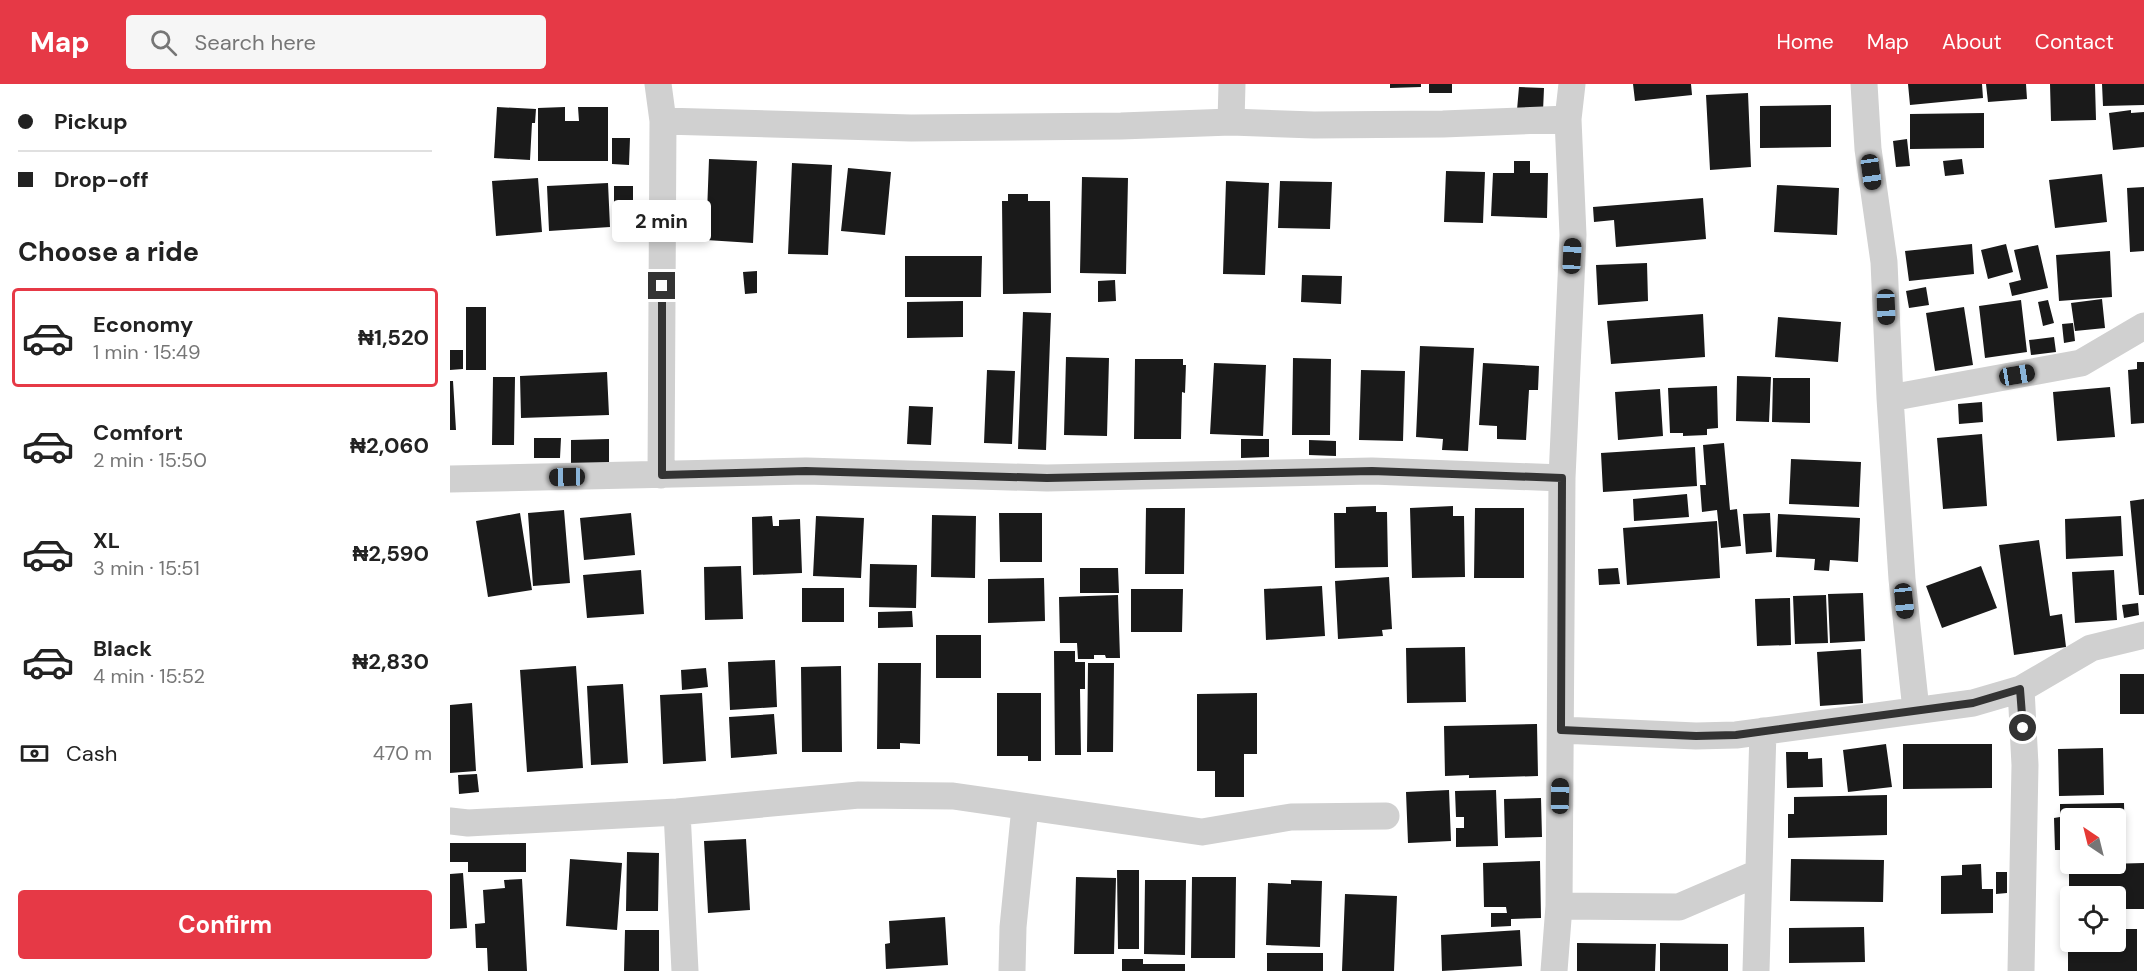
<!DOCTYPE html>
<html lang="en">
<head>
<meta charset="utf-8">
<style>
	body { margin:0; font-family:"DM Sans",sans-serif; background:#f6f6f6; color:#222; height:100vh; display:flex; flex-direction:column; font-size:22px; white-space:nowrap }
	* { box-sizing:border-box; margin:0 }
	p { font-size:20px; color:#767676 }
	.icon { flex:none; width:33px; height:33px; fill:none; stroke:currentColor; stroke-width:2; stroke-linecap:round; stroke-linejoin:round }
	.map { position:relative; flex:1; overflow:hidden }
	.panel { display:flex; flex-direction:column; background:#fff; width:450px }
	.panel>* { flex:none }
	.top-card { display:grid; align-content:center; height:132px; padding:0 18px; background:#fff }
	.needle { width:39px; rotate:325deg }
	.fabs { position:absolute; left:1610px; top:724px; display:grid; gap:12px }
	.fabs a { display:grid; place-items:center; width:66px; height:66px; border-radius:6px; background:#fff; box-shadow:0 3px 9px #0003; font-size:30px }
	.end { position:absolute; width:27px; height:27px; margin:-14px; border:8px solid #333; background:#fff; box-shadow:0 0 0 3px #fff }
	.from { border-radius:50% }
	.bubble { position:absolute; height:42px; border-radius:6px; background:#fff; box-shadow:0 3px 9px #0003; font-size:20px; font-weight:700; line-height:42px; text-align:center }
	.car { position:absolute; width:18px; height:36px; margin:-18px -9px; border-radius:8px; box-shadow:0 0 4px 2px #0007; background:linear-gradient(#222 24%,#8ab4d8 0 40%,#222 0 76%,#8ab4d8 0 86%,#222 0) }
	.top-card b { display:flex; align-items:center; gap:21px; height:57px; font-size:22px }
	.top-card b+b { border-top:2px solid #e0e0e0 }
	.top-card i { width:15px; height:15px; background:#222 }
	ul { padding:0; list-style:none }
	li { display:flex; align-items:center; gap:18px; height:99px; margin:0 12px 9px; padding:0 6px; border:3px solid transparent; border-radius:6px }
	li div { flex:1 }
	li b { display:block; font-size:22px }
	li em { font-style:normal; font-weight:700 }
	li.current { border-color:#e63946 }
	li>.icon { width:54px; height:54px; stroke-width:1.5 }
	h2 { padding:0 18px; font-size:27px; line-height:72px }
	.pay { display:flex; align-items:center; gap:15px; height:66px; padding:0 18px; font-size:22px }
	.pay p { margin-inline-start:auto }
	.action { display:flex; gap:12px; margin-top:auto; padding:12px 18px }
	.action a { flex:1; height:69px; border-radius:6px; background:#e63946; color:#fff; font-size:24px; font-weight:700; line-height:69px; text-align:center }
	header { display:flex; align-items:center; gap:36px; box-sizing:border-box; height:84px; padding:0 30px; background:#e63946; color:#fff }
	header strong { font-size:28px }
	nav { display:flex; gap:33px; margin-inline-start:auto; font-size:21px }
	.search { width:420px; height:54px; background:#f6f6f6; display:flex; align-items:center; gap:15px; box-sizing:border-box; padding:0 21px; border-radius:6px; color:#767676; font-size:22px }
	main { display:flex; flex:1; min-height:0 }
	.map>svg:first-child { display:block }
	.building { fill:#1a1a1a }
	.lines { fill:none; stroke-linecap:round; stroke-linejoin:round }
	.street { stroke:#d0d0d0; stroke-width:27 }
	.route { stroke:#333; stroke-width:8 }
</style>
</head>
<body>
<header>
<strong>Map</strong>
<div class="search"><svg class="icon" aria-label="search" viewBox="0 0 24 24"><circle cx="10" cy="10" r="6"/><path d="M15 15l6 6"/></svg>Search here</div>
<nav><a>Home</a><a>Map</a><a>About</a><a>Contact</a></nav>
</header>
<main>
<section class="panel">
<div class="top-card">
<b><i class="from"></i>Pickup</b>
<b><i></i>Drop-off</b>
</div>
<h2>Choose a ride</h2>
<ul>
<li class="current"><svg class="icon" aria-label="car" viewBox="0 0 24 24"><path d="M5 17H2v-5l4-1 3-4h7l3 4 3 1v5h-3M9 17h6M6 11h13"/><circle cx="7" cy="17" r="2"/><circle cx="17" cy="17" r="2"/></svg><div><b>Economy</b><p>1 min · 15:49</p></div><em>₦1,520</em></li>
<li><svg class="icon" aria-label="car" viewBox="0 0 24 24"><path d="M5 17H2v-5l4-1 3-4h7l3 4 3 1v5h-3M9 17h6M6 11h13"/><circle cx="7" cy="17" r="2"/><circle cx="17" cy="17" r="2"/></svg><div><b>Comfort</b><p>2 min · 15:50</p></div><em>₦2,060</em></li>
<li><svg class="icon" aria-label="car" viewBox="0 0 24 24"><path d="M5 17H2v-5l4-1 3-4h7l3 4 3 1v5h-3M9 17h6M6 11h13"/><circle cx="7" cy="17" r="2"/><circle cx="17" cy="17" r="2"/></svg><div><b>XL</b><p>3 min · 15:51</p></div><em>₦2,590</em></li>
<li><svg class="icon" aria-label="car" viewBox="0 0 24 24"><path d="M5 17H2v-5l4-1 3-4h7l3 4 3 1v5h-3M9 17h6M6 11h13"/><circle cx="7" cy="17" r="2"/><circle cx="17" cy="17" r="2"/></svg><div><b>Black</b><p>4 min · 15:52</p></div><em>₦2,830</em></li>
</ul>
<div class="pay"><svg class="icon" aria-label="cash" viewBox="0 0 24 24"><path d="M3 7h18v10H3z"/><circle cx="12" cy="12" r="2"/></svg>Cash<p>470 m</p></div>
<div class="action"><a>Confirm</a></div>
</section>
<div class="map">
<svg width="1694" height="887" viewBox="0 0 1694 887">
	<rect width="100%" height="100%" fill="#fff"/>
	<path class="building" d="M940 0H971V3L940 4Z
		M979 0H1002V9H979Z
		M1183 0H1241L1242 11 1185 17Z
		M1458 0H1532L1533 14 1460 21Z
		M1536 0H1576L1577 15 1538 18Z
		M1600 0H1645L1646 36 1601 37Z
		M1652 0H1694V21L1653 22Z
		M1069 3 1094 4 1093 27 1067 26Z
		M1298 9 1301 83 1260 86 1256 11Z
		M1381 21V63L1310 64V22Z
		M47 23 86 25 85 39H82L80 76 44 74Z
		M115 23V37H129L128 23H158V77H88V24Z
		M1681 26V29L1694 28V63L1663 66 1659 29Z
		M1534 29V64L1460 65V30Z
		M162 54H180L179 81 162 80Z
		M1457 55 1460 82 1446 83 1443 57Z
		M259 75 307 77 303 159 256 156Z
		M1512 75 1514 90 1495 92 1493 77Z
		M1064 77H1080V89H1098L1097 134 1041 132 1043 89H1064Z
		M342 79 382 81 378 171 338 170Z
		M398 84 441 88 435 151 391 147Z
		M996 87 1035 88 1033 139 994 138Z
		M1652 90 1657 138 1605 144 1599 96Z
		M632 93 678 94 676 190 630 189Z
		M88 94 92 148 46 152 42 97Z
		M776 97 819 99 815 191 773 190Z
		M830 97 882 98 880 145 828 144Z
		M158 99 160 143 99 147 97 102Z
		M1327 101 1389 104 1387 151 1324 148Z
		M164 102H183V135H164Z
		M1694 103V167L1680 168 1677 104Z
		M558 110H578V117H600L601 209 553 210 552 117H558Z
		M1253 114 1256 155 1166 163 1164 136 1144 138 1143 123Z
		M1522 160 1524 190 1459 197 1455 167Z
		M1556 160 1563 188 1538 195 1531 166Z
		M1588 161 1598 204 1562 212 1559 199 1571 196 1564 166Z
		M1660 167 1662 213 1609 217 1606 171Z
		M455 172H532L531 213H455Z
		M1197 179 1198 217 1148 221 1146 181Z
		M307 187V209L295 210 293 188Z
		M852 191 892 192 891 220 851 218Z
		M665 196 666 217 648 218V197Z
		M1476 203 1479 221 1459 224 1456 207Z
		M1652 215 1655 244 1625 247 1621 219Z
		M1571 216 1577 268 1535 274 1529 222Z
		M1598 216 1604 239 1593 242 1588 218Z
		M513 217V253L457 254V218Z
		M16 223H36V286H16Z
		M1514 223 1523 281 1485 287 1476 229Z
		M573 228 601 229 596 366 568 365Z
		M1253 230 1255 273 1161 280 1157 237Z
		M1328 233 1391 238 1388 278 1325 273Z
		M1623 239 1625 257 1614 259 1612 240Z
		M1604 253 1606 268 1581 271 1579 256Z
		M970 262 1024 264 1018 367 992 366 993 355 966 353Z
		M0 266H13V285L0 286Z
		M616 273 659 274 657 352 614 351Z
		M843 274 881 275 880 351H842Z
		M685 275H733V281H736L735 309 732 308 731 355H684Z
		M1687 278H1694V339L1681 340 1678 286 1687 285Z
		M764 279 816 281 813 352 760 350Z
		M1033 279 1089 282 1088 306H1079L1076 356 1047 355V342L1029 341Z
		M537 286 565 287 562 360 534 359Z
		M911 286 955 287 953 357 909 356Z
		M157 288 159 331 71 334 70 292Z
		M1287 292 1321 293 1319 338 1286 337Z
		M43 293H65L64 361H42Z
		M1323 294H1360V339L1322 338Z
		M0 297H3L6 346H0Z
		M1267 302 1268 344 1257 345V351L1233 352V349H1220L1218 304Z
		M1660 303 1665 353 1607 357 1603 308Z
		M1210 305 1213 352 1168 356 1165 308Z
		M1532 318 1533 338 1509 340 1508 320Z
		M459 322 483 323 481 361 457 360Z
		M1532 350 1537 422 1493 425 1487 354Z
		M84 354H111L110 374H84Z
		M159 355V381H121V356Z
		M791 355H819V373L791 374Z
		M859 356 886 357V372L859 371Z
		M1274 359 1280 426 1287 425 1291 462 1271 464 1267 426 1252 428 1250 401H1256L1253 361Z
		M1245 363 1247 402 1153 408 1151 369Z
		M1341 375 1411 378 1409 423 1339 420Z
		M1237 410 1239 433 1184 437 1183 415Z
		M1694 415V511H1689L1680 417Z
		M926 422V428H937L938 483 885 484 884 429H896V423Z
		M1003 422V432H1014L1015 493 962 494 960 424Z
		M696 424H735L734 490H695Z
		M1025 424H1074V494H1024Z
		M114 426 120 499 83 502 78 429Z
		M70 429 82 506 38 513 26 437Z
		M181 429 185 471 134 476 130 434Z
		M549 429H592V478H550Z
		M1320 429 1322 468 1296 470 1293 430Z
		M1328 430 1410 434 1408 478 1380 476 1379 487 1364 486 1365 475 1326 473Z
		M482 431 526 432 525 494 481 493Z
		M322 432 323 442H329V436L350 435 352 489 303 491 302 433Z
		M366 432 414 434 411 494 363 492Z
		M1671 432 1673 472 1616 475 1615 435Z
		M1267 437 1270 494 1177 501 1173 444Z
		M1589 456 1600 532 1612 530 1616 563 1564 571 1549 461Z
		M420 480 467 481 466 524 419 523Z
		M291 482 293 535 255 536 254 483Z
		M1531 482 1547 524 1492 544 1476 502Z
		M630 484H668L669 509H630Z
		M1168 484 1170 500 1149 501 1148 485Z
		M191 486 194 530 137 534 133 491Z
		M1664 486 1667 536 1625 539 1622 488Z
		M939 493 942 545 932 546 933 552 888 555 885 497Z
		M594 494 595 537 538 539V495Z
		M872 502 875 552 816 556 814 505Z
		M352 504H394V538H352Z
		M681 505H733L732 548H681Z
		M1413 509 1415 557 1380 559 1378 510Z
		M668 511 670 574H656L655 571H644V575H628L627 559H610L609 513Z
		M1376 511 1378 559 1345 560 1343 512Z
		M1340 514 1341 561 1307 562 1305 515Z
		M1688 519 1689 531 1674 534 1672 521Z
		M462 527 463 543 428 544V528Z
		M486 551H531V594H486Z
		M1015 563 1016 618 957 619 956 564Z
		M1411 565 1413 619 1370 622 1367 568Z
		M604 567H625V578H635V605H630L631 671H605Z
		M325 576 327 623 280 626 278 578Z
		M428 579H471L470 660 450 659V665H427Z
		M638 579H664L663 668H637Z
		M126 582 133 684 77 688 70 586Z
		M391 582 392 668H352L351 583Z
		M256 584 258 603 232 606 231 586Z
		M1670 590H1694V630H1670Z
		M173 600 178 679 141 681 137 602Z
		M252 609 256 677 213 680 210 611Z
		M547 609H591V677H578V672H547Z
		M807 609V670H794V713H765V687H747V610Z
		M22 619 26 687 0 689V621Z
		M324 630 327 670 281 674 279 633Z
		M1087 640 1088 692 1019 694V691L995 692 994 642Z
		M1436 660 1442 703 1398 708 1393 666Z
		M1453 660H1542V704L1453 705Z
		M1653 664 1654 711 1609 712 1608 665Z
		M1336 668H1358V675L1372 674 1373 703 1337 704Z
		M27 690 29 708 9 710 8 691Z
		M999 706 1001 757 958 759 956 708Z
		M1046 706 1048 762 1006 763V744H1014V733H1006L1005 707Z
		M1437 711V751L1338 754V730H1344V713Z
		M1091 714 1092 753 1055 754 1054 715Z
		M1674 719 1675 764 1665 765V735H1620V766H1605L1604 734 1610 733V720Z
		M296 755 300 826 258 829 254 757Z
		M0 759H76V788H18V778H0Z
		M177 768 209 769 208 827H176Z
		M120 775 172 779 167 846 116 842Z
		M1341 775 1434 776 1433 818 1340 817Z
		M1090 777 1091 834 1061 835V842L1041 843V829H1057L1056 823H1034L1033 779Z
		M1694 779V825H1665V813H1619V781Z
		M1531 780 1532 805H1543V829L1491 830V792L1512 791V781Z
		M667 786H689V865H668Z
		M1546 788H1557V809L1546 810Z
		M13 789 17 844 0 845V790Z
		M626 793 666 794 664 870H624Z
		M742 793H786L785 874H741Z
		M72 795 77 887H38L37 864H26L25 840 35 839 33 806 55 804 54 796Z
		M695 796H736L735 871 694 870Z
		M841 796 872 797 870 863 816 861 818 799 841 800Z
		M895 810 947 812 944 887H892Z
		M495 833 498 881 436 885 435 860 440 859 439 837Z
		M1414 843 1415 878 1339 879V844Z
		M1665 845H1687V887H1618V858H1665Z
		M175 846H209V887H174Z
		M1070 846 1072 882 992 887 991 851Z
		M1127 859 1206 860 1205 887H1127Z
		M1210 859 1278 860V887H1210Z
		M817 869H873V887H817Z
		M672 875H693V880H735V887H672Z"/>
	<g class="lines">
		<path class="street" d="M208 0 213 37 211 391
			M1414 0 1418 65 1434 178 1440 314 1452 495 1466 626
			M213 37 461 44 671 42 781 38 864 41 993 40 1118 35
			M781 38 782 0
			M1440 314 1631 279 1694 242
			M0 395 356 387 597 394 922 387 1112 394
			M1571 605 1575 681 1571 887
			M1111 646 1246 652 1286 651 1523 619 1571 605 1641 564 1694 551
			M227 728 235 887
			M0 737 18 739 227 728 409 711 503 712 752 748 841 733 936 732
			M1109 822 1229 823 1308 789
			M562 887 563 843 575 723
			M1104 887 1109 822 1112 394 1123 151 1118 35 1122 0
			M1306 887 1313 647"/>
	</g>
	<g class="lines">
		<path class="route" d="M212 202V391L356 387 597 394 922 387 1112 394 1111 646 1246 652 1286 651 1523 619 1570 605 1573 644"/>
	</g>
</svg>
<div class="fabs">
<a><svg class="needle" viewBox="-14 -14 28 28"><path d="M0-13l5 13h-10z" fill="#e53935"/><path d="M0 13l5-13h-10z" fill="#767676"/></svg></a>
<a><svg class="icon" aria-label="locate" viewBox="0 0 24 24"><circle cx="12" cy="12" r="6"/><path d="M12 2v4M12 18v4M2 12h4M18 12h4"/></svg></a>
</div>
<i class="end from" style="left:1573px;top:644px"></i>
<i class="end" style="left:212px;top:202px"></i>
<div class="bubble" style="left:162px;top:116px;width:99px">2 min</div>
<i class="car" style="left:1421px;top:88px;rotate:172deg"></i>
<i class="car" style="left:1122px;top:172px;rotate:3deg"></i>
<i class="car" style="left:1436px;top:223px;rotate:178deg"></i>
<i class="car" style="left:1567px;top:291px;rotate:80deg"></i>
<i class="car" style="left:117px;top:393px;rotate:269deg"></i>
<i class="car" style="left:1454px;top:517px;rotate:174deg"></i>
<i class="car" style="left:1110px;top:712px;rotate:1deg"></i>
</div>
</main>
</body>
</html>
